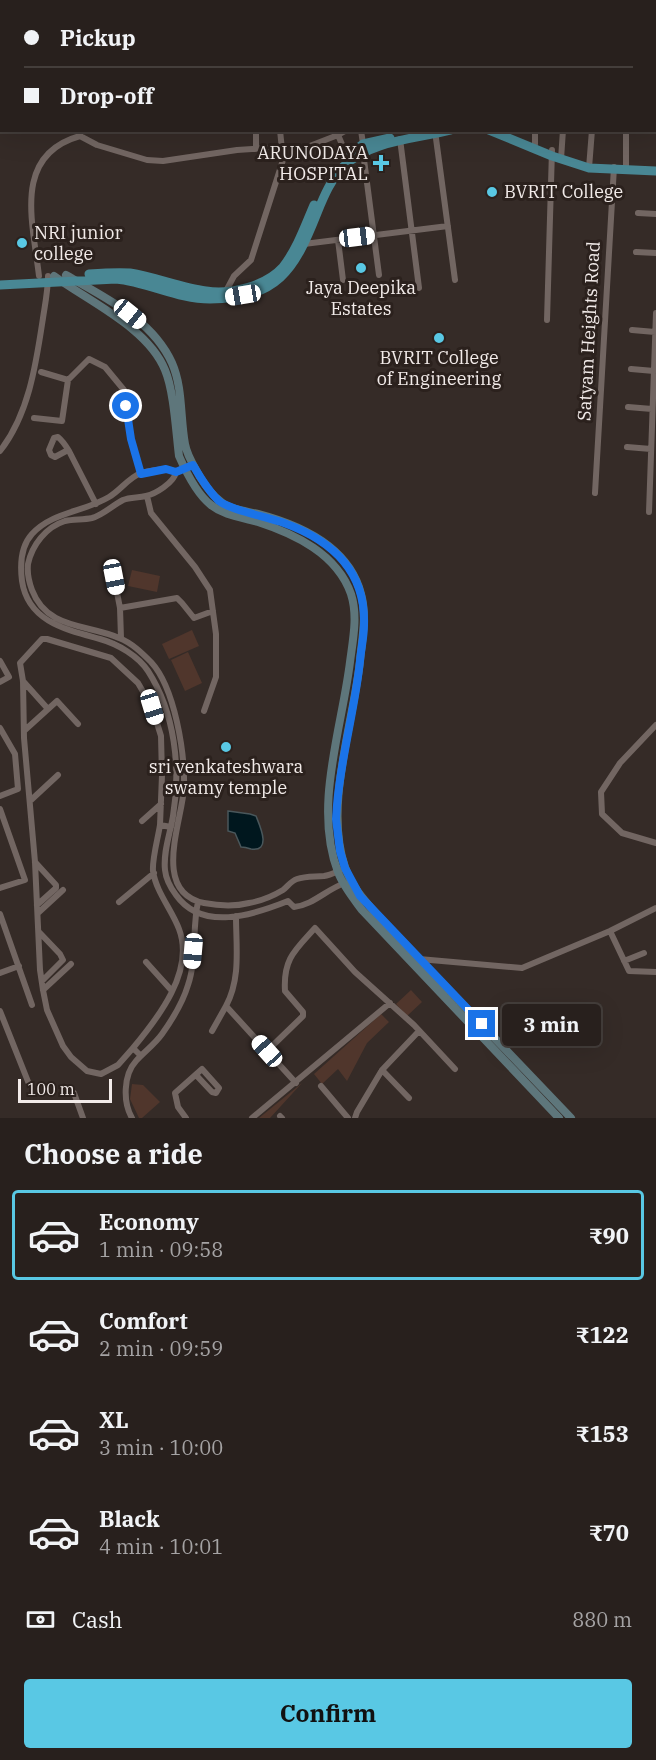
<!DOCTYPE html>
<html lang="en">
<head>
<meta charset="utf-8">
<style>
	body { margin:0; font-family:"IBM Plex Serif",serif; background:#302826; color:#f1f3f6; height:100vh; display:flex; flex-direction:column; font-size:22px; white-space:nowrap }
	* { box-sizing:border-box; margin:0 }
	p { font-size:20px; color:#a5a3a4 }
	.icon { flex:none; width:33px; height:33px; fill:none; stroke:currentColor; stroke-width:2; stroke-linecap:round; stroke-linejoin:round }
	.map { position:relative; height:1118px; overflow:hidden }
	.sheet { display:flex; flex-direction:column; background:#28201d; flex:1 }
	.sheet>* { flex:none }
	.top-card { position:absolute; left:0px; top:0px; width:657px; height:132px; box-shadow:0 6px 24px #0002,0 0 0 2px #443e3b; display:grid; align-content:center; height:132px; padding:0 24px; background:#28201d }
	.scale { position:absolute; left:18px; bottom:15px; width:94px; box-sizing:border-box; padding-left:6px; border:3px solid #f2ebe9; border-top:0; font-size:16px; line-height:21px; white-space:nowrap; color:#f2ebe9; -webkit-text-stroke:4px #2b211d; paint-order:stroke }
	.end { position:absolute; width:27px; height:27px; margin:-14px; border:8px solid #1a73e8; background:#fff; box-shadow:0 0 0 3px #fff }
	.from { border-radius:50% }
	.bubble { position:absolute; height:42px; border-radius:6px; background:#28201d; box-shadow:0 6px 24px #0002,0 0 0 2px #443e3b; font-size:20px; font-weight:800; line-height:42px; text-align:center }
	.car { position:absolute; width:18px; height:36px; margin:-18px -9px; border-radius:8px; box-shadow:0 0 4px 2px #0007; background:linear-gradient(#fff 24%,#345 0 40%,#fff 0 76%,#345 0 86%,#fff 0) }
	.top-card b { display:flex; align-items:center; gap:21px; height:57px; font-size:22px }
	.top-card b+b { border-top:2px solid #443e3b }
	.top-card i { width:15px; height:15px; background:#f1f3f6 }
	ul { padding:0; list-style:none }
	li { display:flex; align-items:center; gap:18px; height:90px; margin:0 12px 9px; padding:0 12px; border:3px solid transparent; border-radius:6px }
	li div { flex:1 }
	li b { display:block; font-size:22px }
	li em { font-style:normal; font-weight:800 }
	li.current { border-color:#59c8e4 }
	li>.icon { width:54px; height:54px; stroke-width:1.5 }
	h2 { padding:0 24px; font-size:27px; line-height:72px }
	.pay { display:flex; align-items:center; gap:15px; height:66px; padding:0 24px; font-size:22px }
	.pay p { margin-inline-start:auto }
	.primary-button { display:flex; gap:12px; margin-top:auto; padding:12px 24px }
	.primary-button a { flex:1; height:69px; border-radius:6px; background:#59c8e4; color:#111; font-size:24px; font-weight:800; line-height:69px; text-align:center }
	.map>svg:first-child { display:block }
	.green { fill:#50362c }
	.water { fill:#00171e; stroke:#49575b; stroke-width:1.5 }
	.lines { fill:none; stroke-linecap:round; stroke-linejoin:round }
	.street { stroke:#726662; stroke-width:6 }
	.secondary { stroke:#5e767b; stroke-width:8 }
	.primary { stroke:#498794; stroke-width:9 }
	.route { stroke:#1a73e8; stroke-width:8 }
	.poi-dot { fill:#59c8e4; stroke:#2b211d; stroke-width:2 }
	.labels { text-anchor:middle; stroke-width:6; stroke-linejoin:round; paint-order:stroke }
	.poi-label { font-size:18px; fill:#f2ebe9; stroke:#2b211d }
	.street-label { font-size:18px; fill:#f2ebe9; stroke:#2b211d }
</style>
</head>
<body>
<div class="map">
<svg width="656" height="1118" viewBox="0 0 656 1118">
	<rect width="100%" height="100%" fill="#352b27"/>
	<path class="green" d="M132 570 160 576 157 592 128 586Z
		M192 630 199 646 169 659 162 644Z
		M188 652 202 683 185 691 171 660Z
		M411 990 422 1002 407 1016 396 1004Z
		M381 1014 389 1022 367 1043 347 1081 338 1069 322 1084 314 1074Z
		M302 1083 270 1118H259Z
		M132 1084 143 1085 160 1102 142 1118H139L130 1099Z"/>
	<path class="water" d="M228 811 250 814 256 816C260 826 272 852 251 849 248 848 245 847 241 847L235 833 228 831Z"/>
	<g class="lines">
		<path class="street" d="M167 0V2
			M222 0V2
			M246 0 247 2
			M270 0 271 2
			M295 0 296 2
			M328 0V2
			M387 0V2
			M418 0V2
			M446 0V2
			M475 1 502 0
			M348 2H375
			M656 43V42
			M656 63V65
			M256 130V149
			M361 130 363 144
			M506 130V131
			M626 130V170
			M435 131 455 280
			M338 135 347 130
			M80 136 97 145 147 160 163 161 237 150 282 147
			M400 139 419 288
			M535 144V130
			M302 149 338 135 347 156
			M363 152 379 275
			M561 159 563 130
			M589 168 592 130
			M638 213 656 214
			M338 240 343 280
			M304 244 448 226
			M636 252 656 253
			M39 276C33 223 12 155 80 136V130
			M226 291 234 276 251 260 283 160 280 130
			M547 320 552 150
			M632 330 655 332
			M631 369 654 371
			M41 372 68 380
			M628 407 652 409
			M34 418 62 421 68 380 89 359 105 367 124 390 131 439 141 473
			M627 447 651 449
			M68 450 55 457 51 455 49 450 54 438 58 437C63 441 66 446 69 451L96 504
			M0 451C29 414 36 364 43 318 45 305 48 290 48 276
			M595 493 614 167
			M147 496 151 513 195 567 210 590 216 634V677L204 711
			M649 512 656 313
			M114 577 120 608 121 638
			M120 608 177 598 182 603 194 618 213 611
			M0 661 9 677 0 682
			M23 681 48 709
			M656 725 620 763 601 792 602 814 622 833 656 843
			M0 728 15 754 18 789 0 796
			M25 730 57 701 78 724
			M30 801 58 775
			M0 809 25 880 0 888
			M142 821 161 804
			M35 862 56 885V888L37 905
			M341 870C336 872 330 875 324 876 315 877 306 876 297 879 291 881 288 886 283 890 273 896 261 901 249 903 233 907 220 906 204 903 151 892 182 822 184 788 185 753 175 688 151 662 142 653 132 643 119 638 88 624 47 630 32 590 29 582 27 573 28 564 32 545 46 527 65 521 74 519 83 520 92 518 103 515 113 505 123 500 130 497 138 498 146 496 155 494 174 483 176 472 167 467 152 470 141 473 128 478 121 490 109 497 84 512 52 512 32 534 20 547 20 565 22 581 28 622 67 630 100 639 118 644 138 656 148 671 175 713 181 768 173 816 170 834 163 852 165 870 166 880 170 887 176 895 202 932 253 915 288 901L294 907C313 905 327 889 345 883
			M119 902 154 873
			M38 913 63 890
			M0 914 32 1005
			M610 931 629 971 656 972
			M39 932 60 954 63 960 42 981
			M419 959 522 968 610 931 656 908
			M624 961 644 953
			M146 962 172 991
			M0 973 19 966
			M43 990 71 964
			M226 1006C241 978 236 947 236 916
			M0 1011 29 1084
			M212 1031 226 1006 296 1083
			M133 1048C158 1018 195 971 179 929 172 910 156 892 153 871 152 859 158 838 160 825
			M267 1051 303 1016V1012L285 991C283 959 295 950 315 928L355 972 414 1025 455 1069
			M141 1056 133 1048 118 1065 101 1074 87 1071 71 1057 63 1046 47 1010 43 990 40 970 35 862 24 738 23 681 20 663 42 639H47L111 658 138 683 152 707 161 736 162 775 160 825 171 827
			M382 1070 419 1031
			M321 1086 348 1118
			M74 1093 83 1118
			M280 1116 282 1118
			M132 1118C123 1103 123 1075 136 1061 144 1052 155 1044 162 1034 172 1020 183 1002 188 985 197 959 192 928 198 902
			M186 1118 178 1107 175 1093 202 1069 219 1088 216 1093 212 1092 196 1075
			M252 1118 390 1003
			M355 1118 357 1112 382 1070 409 1098"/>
		<path class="secondary" d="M66 275C105 298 152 319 172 363 183 388 180 417 185 444 187 456 194 466 200 477 205 485 212 495 220 501 230 510 246 511 258 514 300 525 349 547 361 594 367 616 362 639 360 661 353 724 324 807 345 867 352 888 367 903 381 919L571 1118
			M54 276C90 302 148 328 165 370 174 391 176 432 179 456 186 472 198 495 211 505 225 516 241 517 258 522 295 534 337 554 351 594 358 616 353 639 350 662 342 728 313 807 338 872 343 886 353 898 362 910L559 1118"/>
		<path class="primary" d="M489 130 552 156 589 168 656 171
			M351 153 363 144 390 138
			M89 274C103 273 117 272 130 273 156 277 181 288 206 291 231 295 266 286 283 267 297 249 305 226 314 205
			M0 285 116 279C148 282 178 299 210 299 278 298 294 271 317 213 324 196 331 179 344 166 372 140 416 139 451 130"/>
	</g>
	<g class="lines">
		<path class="route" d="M126 406 131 439 141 474 166 469 176 472 193 465C200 477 208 491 219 501 230 510 268 517 284 523 331 540 366 570 364 625 364 637 361 649 360 661 355 709 341 757 337 805L336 819 340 851 345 868 360 896 482 1024"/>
	</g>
	<g class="poi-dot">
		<path d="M378 154h6v6h6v6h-6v6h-6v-6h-6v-6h6z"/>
		<circle cx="492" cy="192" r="6"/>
		<circle cx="22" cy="243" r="6"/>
		<circle cx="361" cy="268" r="6"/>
		<circle cx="439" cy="338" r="6"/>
		<circle cx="226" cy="747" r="6"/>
	</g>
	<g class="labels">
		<g class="poi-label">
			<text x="368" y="159" text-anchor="end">ARUNODAYA<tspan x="368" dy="21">HOSPITAL</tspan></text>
			<text x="504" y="198" text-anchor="start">BVRIT College</text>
			<text x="34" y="239" text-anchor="start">NRI junior<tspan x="34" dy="21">college</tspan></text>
			<text x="361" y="294">Jaya Deepika<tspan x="361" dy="21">Estates</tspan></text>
			<text x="439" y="364">BVRIT College<tspan x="439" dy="21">of Engineering</tspan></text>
			<text x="226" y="773">sri venkateshwara<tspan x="226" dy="21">swamy temple</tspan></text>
		</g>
		<g class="street-label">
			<text transform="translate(589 331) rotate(-87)" y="6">Satyam Heights Road</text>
		</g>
	</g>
</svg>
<div class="scale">100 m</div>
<i class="end from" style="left:126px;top:406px"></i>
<i class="end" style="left:482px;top:1024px"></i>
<div class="bubble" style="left:502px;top:1004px;width:99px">3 min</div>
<i class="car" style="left:357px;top:237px;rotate:83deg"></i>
<i class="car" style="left:243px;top:295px;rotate:261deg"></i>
<i class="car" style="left:130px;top:314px;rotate:129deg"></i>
<i class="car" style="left:114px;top:577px;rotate:169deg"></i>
<i class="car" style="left:152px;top:707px;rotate:163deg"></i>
<i class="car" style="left:193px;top:951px;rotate:185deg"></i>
<i class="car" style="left:267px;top:1051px;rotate:318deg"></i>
<div class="top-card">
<b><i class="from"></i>Pickup</b>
<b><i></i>Drop-off</b>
</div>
</div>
<section class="sheet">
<h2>Choose a ride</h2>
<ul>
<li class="current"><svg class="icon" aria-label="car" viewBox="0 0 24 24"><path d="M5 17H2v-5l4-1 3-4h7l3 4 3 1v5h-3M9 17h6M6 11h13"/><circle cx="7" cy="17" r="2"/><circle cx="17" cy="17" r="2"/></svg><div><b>Economy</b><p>1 min · 09:58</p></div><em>₹90</em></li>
<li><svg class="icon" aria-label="car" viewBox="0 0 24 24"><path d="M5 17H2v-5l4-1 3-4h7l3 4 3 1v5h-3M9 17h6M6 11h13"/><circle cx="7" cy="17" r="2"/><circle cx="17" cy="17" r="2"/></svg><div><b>Comfort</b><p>2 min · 09:59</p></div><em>₹122</em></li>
<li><svg class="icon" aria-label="car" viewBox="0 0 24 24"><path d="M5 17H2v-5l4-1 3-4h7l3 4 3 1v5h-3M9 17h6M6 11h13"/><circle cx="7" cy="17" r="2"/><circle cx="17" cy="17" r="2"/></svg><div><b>XL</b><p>3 min · 10:00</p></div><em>₹153</em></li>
<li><svg class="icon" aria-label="car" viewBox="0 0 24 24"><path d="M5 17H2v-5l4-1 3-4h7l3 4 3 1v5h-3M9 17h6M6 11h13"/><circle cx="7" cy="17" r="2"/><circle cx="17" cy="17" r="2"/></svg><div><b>Black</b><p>4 min · 10:01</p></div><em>₹70</em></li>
</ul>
<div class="pay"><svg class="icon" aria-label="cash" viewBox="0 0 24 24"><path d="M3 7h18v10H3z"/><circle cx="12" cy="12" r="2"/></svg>Cash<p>880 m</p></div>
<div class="primary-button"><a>Confirm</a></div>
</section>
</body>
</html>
